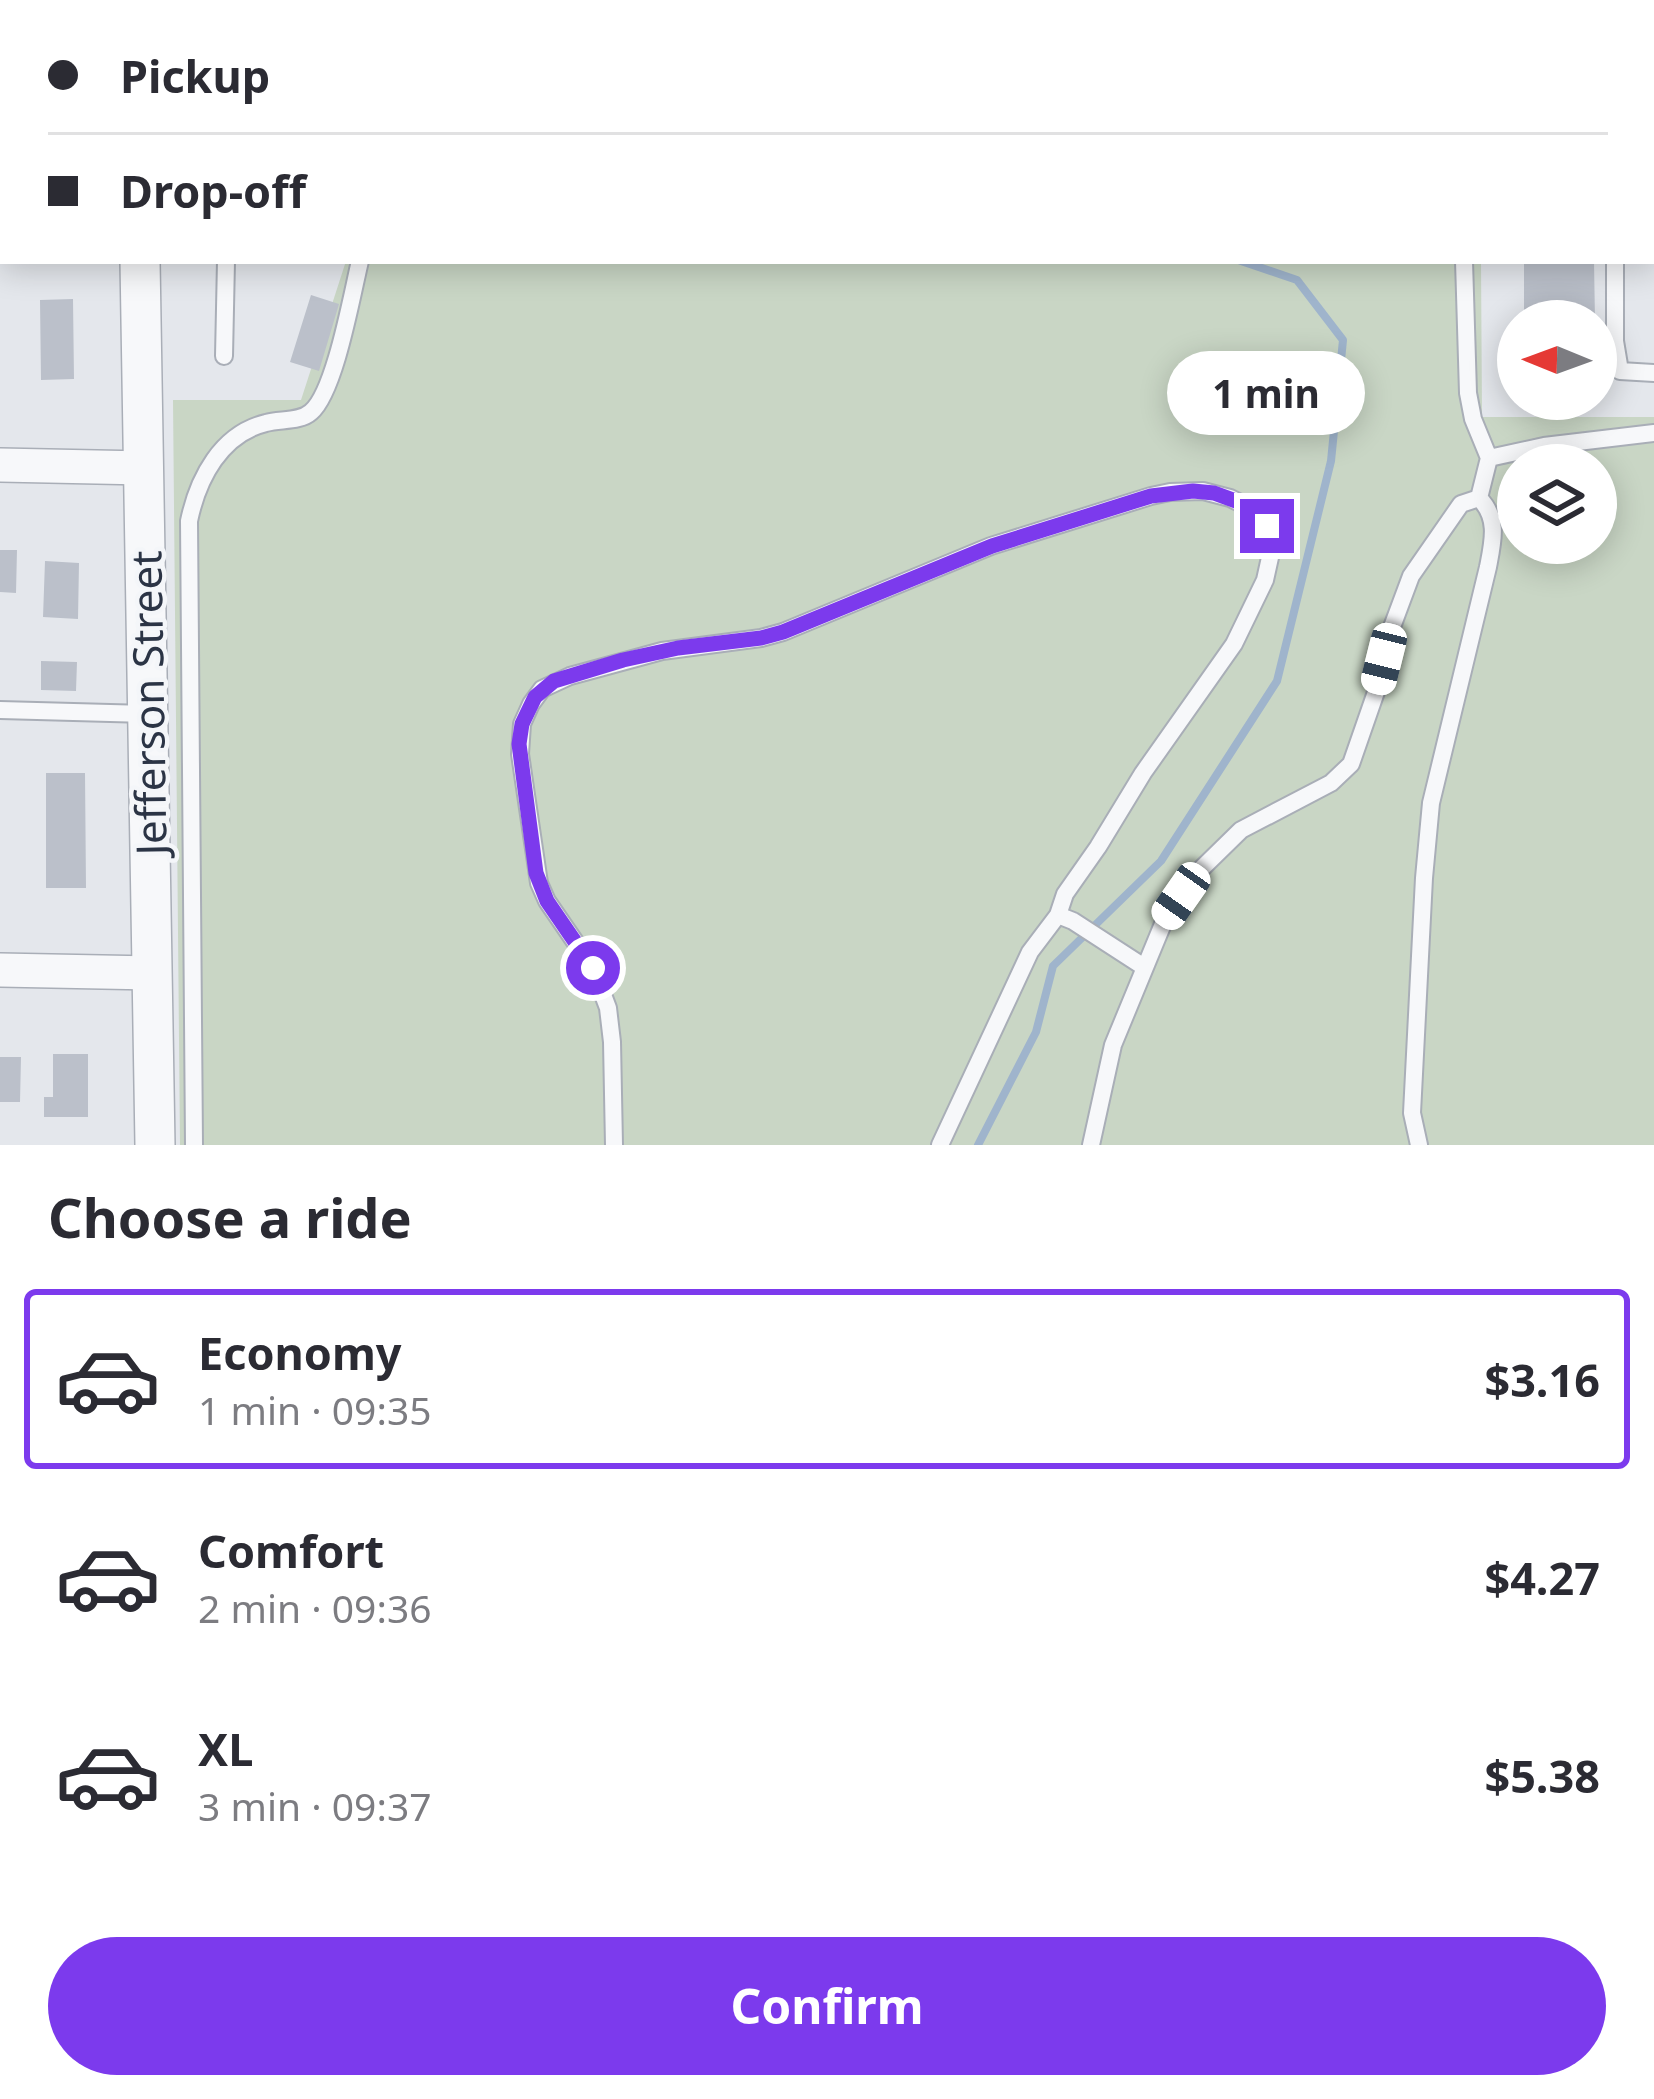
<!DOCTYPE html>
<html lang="en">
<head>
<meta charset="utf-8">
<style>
	body { margin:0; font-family:"Noto Sans",sans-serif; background:#f7f7f7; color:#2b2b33; height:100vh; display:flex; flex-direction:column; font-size:45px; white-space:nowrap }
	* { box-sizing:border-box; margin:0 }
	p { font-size:39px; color:#7c7c81 }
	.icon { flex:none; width:66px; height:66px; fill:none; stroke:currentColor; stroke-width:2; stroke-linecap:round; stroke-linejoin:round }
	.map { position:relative; height:1145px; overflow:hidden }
	.details { display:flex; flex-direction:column; background:#fff; flex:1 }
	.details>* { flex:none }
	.banner { position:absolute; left:0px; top:0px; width:1656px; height:264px; box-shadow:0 6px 30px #0003; display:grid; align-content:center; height:264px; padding:0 48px; background:#fff }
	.needle { width:78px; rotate:271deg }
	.tools { position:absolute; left:1497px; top:300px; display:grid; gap:24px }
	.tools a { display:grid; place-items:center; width:120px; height:120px; border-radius:50%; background:#fff; box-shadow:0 6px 30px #0003; font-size:60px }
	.end { position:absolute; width:54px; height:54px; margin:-27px; border:15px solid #7c3aed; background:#fff; box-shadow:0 0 0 6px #fff }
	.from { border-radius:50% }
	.bubble { position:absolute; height:84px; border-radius:42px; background:#fff; box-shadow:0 6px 30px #0003; font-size:39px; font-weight:700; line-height:84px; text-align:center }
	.car { position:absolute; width:36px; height:72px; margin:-36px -18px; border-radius:15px; box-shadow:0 0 9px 3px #0007; background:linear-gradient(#fff 24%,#345 0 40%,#fff 0 76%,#345 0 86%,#fff 0) }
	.banner b { display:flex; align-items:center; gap:42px; height:114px; font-size:45px }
	.banner b+b { border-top:3px solid #e1e1e2 }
	.banner i { width:30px; height:30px; background:#2b2b33 }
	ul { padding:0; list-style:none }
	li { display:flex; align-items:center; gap:36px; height:180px; margin:0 24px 18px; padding:0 24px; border:6px solid transparent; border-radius:12px }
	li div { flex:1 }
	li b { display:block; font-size:45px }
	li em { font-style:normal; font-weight:700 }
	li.on { border-color:#7c3aed }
	li>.icon { width:108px; height:108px; stroke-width:1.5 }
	h2 { padding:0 48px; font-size:54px; line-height:144px }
	.button { display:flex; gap:24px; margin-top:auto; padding:24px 48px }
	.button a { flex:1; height:138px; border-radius:72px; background:#7c3aed; color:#fff; font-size:48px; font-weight:700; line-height:138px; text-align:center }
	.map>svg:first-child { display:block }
	.green { fill:#c9d6c5; fill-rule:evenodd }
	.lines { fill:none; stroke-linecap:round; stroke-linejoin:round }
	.stream { stroke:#9fb4cc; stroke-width:8 }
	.building { fill:#bbc0ca }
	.service-casing { stroke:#a9aeb7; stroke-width:20 }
	.minor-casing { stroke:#a9aeb7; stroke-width:36 }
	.tertiary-casing { stroke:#a9aeb7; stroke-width:42 }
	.service { stroke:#f7f8fa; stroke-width:16 }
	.minor { stroke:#f7f8fa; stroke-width:33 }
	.tertiary { stroke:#f7f8fa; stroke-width:39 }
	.route { stroke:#7c3aed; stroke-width:15 }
	.labels { text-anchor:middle; stroke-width:9; stroke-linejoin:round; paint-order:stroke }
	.street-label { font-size:42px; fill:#2b3445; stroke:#f4f6f9 }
</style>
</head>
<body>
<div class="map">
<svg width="1654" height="1145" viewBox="0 0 1654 1145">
	<rect width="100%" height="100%" fill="#e4e7ec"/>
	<path class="green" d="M346 261H1481L1482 417H1654V1145H180L173 400H301ZM1518 465H1596V543H1518Z"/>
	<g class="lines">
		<path class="stream" d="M978 1145 1036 1032 1053 966 1161 861 1277 681 1331 461 1343 340 1297 280 1241 261"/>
	</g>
	<path class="building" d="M1524 261H1594L1595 321H1524Z
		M311 295 339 304 319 371 290 362Z
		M73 299 74 379 41 380 40 300Z
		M0 550H17L16 593 0 592Z
		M45 561 79 563 78 619 43 617Z
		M41 661 77 662 76 691 41 690Z
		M46 773H85L86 888H46Z
		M53 1054H88V1117H44V1097H53Z
		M0 1057H21L20 1102H0Z"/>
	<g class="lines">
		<g class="service-casing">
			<path id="service" d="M16 0V3
				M58 3V0
				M1594 3V0
				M0 216H3
				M1615 261V341L1620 371 1654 373
				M224 356 226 261
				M1489 458 1544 446 1654 433
				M0 710 147 714
				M1058 915 1073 921 1144 967
				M194 1145 189 521C198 478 221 434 266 423 280 419 300 422 311 412 335 392 352 294 360 261
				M614 1145 612 1042 608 1008 593 968 547 901 539 883 520 754 522 724 531 704 542 689 570 676 662 651 761 638 783 632 991 546 1151 496 1170 492 1203 491 1230 498 1248 507 1263 521 1270 533 1271 553 1265 580 1234 644 1143 773 1098 847 1065 894 1058 915 1030 952 940 1145
				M1091 1145 1113 1045 1165 919 1197 873 1241 830 1331 783 1351 764 1376 692 1392 627 1411 576 1461 504 1479 498
				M1419 1145 1412 1113 1424 878 1431 803 1488 567C1493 541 1499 518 1479 498L1489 458 1473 419 1468 393 1464 261"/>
		</g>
		<g class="minor-casing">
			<path id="minor" d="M0 465 145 468
				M0 970 153 973"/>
		</g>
		<g class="tertiary-casing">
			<path id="tertiary" d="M134 0 135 3
				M140 261 155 1145"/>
		</g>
		<use href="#service" class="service"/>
		<use href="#minor" class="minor"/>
		<use href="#tertiary" class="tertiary"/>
	</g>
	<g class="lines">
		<path class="route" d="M593 968 547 901 536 873 519 744 522 724 535 697 554 681 623 660 678 648 761 638 783 632 992 546 1151 496 1193 491 1214 493 1244 504 1267 526"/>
	</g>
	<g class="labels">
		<g class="street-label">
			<text transform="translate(149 703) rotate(-91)" y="15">Jefferson Street</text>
		</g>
	</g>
</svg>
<div class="tools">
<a><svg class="needle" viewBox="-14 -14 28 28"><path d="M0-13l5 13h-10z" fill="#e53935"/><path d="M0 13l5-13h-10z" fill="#7c7c81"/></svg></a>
<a><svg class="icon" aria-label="layers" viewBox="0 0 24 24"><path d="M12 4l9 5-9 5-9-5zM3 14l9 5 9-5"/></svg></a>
</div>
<i class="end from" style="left:593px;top:968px"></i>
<i class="end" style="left:1267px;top:526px"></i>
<div class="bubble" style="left:1167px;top:351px;width:198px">1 min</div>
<i class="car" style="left:1384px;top:659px;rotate:194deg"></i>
<i class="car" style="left:1181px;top:896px;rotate:215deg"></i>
<div class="banner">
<b><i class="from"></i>Pickup</b>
<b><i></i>Drop-off</b>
</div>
</div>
<section class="details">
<h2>Choose a ride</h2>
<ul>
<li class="on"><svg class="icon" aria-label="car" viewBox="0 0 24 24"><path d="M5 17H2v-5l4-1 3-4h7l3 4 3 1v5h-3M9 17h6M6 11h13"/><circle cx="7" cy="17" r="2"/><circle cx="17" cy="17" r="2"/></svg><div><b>Economy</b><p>1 min · 09:35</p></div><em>$3.16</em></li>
<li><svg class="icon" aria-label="car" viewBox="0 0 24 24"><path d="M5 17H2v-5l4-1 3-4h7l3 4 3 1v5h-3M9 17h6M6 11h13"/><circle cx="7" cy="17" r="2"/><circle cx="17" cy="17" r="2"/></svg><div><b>Comfort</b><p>2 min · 09:36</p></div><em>$4.27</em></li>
<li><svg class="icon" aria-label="car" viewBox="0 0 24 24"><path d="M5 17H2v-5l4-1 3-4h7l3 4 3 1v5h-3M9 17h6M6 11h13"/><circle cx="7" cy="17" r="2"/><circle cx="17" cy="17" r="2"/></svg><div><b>XL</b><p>3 min · 09:37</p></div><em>$5.38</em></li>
</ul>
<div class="button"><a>Confirm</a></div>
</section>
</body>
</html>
